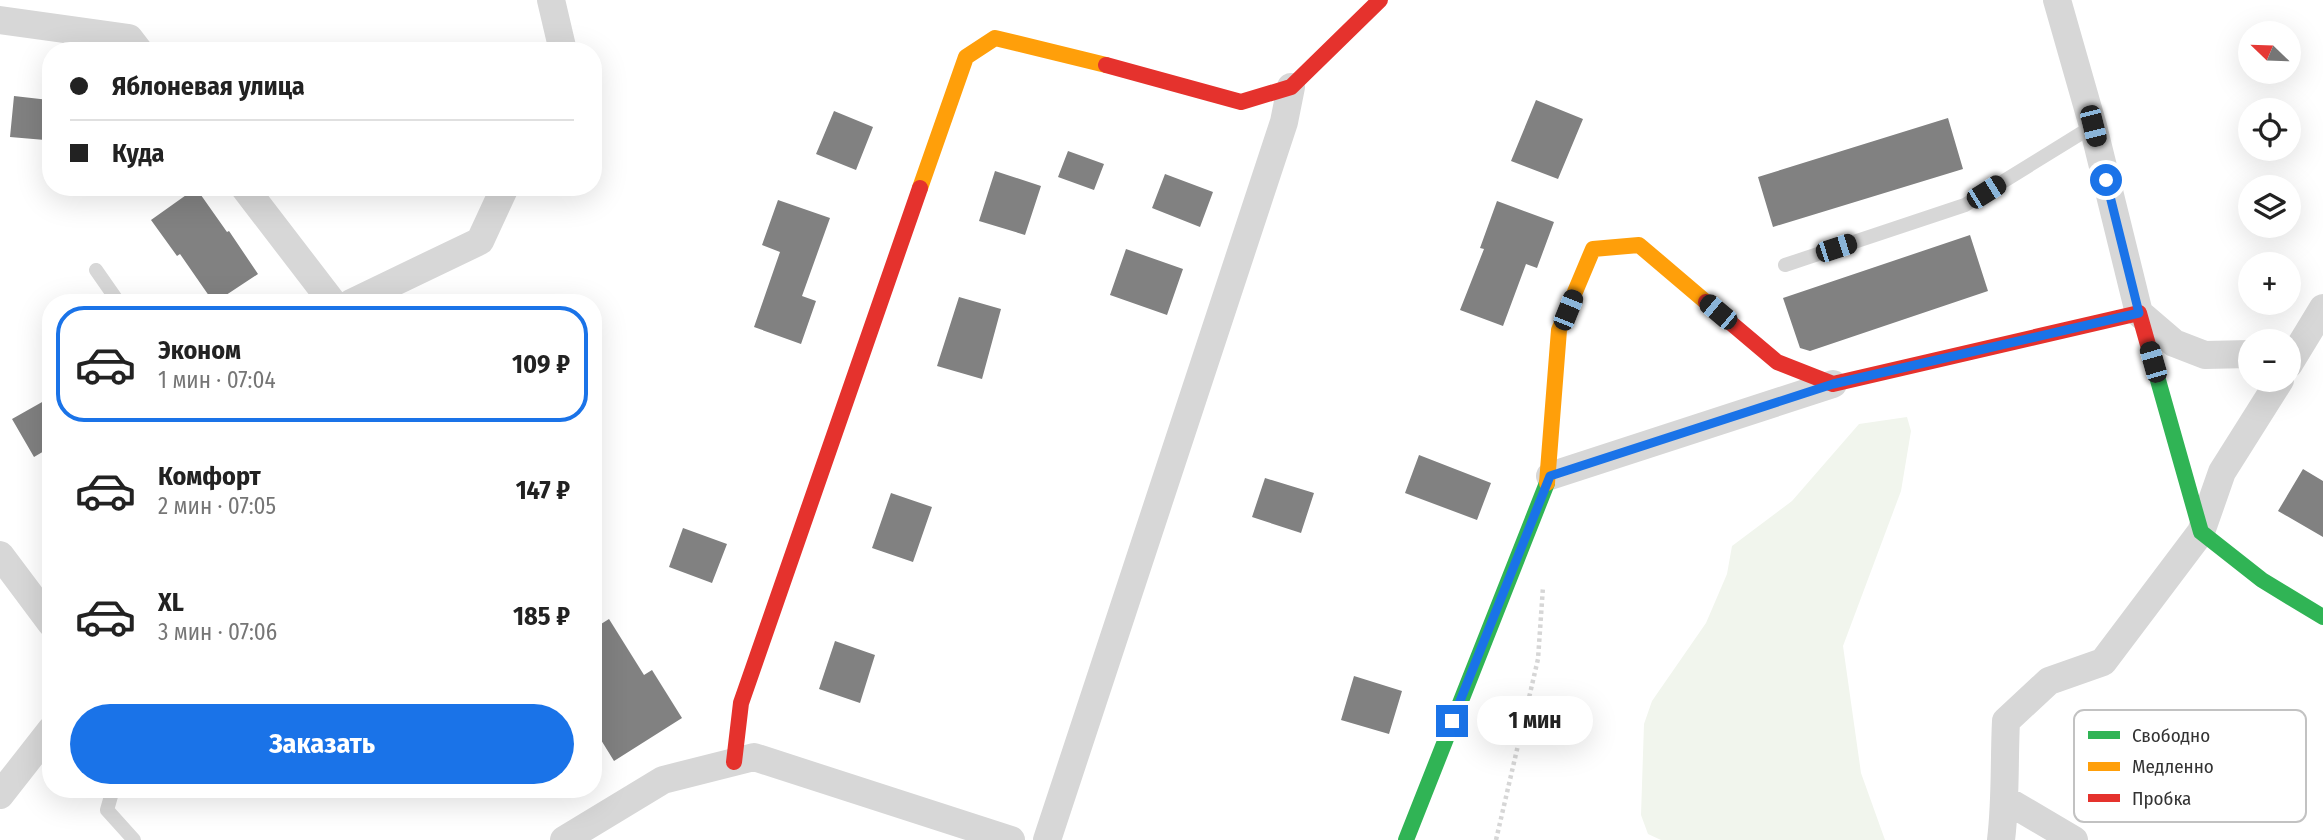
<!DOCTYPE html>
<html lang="ru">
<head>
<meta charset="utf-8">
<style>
	body { margin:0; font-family:"Fira Sans Condensed",sans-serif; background:#f2f2f2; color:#222; height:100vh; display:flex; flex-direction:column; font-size:26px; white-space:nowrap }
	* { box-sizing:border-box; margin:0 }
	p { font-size:23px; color:#767676 }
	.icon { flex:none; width:38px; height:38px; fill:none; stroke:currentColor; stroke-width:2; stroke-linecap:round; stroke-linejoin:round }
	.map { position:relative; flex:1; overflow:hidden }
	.sheet { position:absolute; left:42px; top:294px; width:560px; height:504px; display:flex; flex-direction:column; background:#fff; border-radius:28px; box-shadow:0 7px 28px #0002 }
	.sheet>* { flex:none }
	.guide { position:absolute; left:42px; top:42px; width:560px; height:154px; border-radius:28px; box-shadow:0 7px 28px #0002; display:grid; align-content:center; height:154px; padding:0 28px; background:#fff }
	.needle { width:46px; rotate:293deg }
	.controls { position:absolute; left:2238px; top:21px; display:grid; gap:14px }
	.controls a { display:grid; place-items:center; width:63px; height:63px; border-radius:50%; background:#fff; box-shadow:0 7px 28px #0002; font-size:35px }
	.end { position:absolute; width:32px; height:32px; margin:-16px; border:9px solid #1a73e8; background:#fff; box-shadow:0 0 0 4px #fff }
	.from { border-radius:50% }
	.bubble { position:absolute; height:49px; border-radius:24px; background:#fff; box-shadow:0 7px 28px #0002; font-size:23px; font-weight:700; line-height:49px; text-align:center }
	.car { position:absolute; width:21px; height:42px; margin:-21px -10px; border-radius:9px; box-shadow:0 0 5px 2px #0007; background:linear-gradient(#222 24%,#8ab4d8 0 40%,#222 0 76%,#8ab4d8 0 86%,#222 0) }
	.guide b { display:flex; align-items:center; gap:24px; height:66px; font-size:26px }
	.guide b+b { border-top:2px solid #e0e0e0 }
	.guide i { width:18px; height:18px; background:#222 }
	ul { padding:12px 0 0; list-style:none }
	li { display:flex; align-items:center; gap:21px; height:116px; margin:0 14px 10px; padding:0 14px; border:4px solid transparent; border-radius:28px }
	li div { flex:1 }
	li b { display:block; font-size:26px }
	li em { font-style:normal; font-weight:700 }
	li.current { border-color:#1a73e8 }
	li>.icon { width:63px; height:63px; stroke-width:1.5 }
	.cta { display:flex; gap:14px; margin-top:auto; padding:14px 28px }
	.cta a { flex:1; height:80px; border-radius:42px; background:#1a73e8; color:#fff; font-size:28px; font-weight:700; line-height:80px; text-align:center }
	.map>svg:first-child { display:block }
	.green { fill:#f1f5ed }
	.building { fill:#818181 }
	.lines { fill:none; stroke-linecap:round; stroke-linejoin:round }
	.path { stroke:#d6d6d6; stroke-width:4.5; stroke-dasharray:3.5 3.5; stroke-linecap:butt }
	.lane { stroke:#d7d7d7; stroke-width:14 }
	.street { stroke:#d7d7d7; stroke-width:28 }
	.fast { stroke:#30b455; stroke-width:16 }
	.slow { stroke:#ff9f0a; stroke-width:16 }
	.jam { stroke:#e5322d; stroke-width:16 }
	.route { stroke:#1a73e8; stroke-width:9 }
	.key { fill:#fff; stroke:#c2c2c2; stroke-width:2 }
	.key-label { font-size:19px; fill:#333 }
</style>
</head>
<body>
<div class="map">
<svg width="2323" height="840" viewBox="0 0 2323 840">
	<rect width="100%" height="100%" fill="#fff"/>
	<path class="green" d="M1907 417 1911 431 1901 491 1843 646 1861 773 1885 840H1661L1648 834 1641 815 1644 724 1652 701 1706 623 1727 574 1732 546 1792 501 1859 424Z"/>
	<path class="building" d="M14 96 49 100 45 140 10 137Z
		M1536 100 1583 119 1558 179 1511 161Z
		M834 111 873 127 856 170 816 154Z
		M1948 118 1963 169 1773 227 1758 177Z
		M1068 151 1104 164 1094 190 1058 177Z
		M995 171 1041 186 1025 235 979 221Z
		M1165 174 1213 192 1200 227 1152 208Z
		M196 188 227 232 229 231 258 274 214 303 180 254 177 256 151 220Z
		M778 200 830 218 802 296 816 301 801 344 754 327 780 252 762 245Z
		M1497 201 1554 222 1537 268 1526 264 1503 326 1460 310 1484 249 1480 248Z
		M1970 235 1988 291 1810 351 1800 348 1783 298Z
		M1126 249 1183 269 1167 315 1110 295Z
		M959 297 1001 309 982 379 937 366Z
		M51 397V447L34 457 12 419Z
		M1419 455 1491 483 1477 520 1405 493Z
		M2303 469 2323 481V537L2278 511Z
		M1265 478 1314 493 1301 533 1252 517Z
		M891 493 932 507 913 562 872 548Z
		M683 528 727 544 712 583 669 567Z
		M609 619 644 675 652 670 682 718 614 761 593 727V629Z
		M835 641 875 655 860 703 819 689Z
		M1354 676 1402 691 1389 734 1341 720Z"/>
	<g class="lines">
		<path class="path" d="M1496 840 1538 659 1543 587"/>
		<path class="lane" d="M1785 265 1965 205 2093 126
			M96 270 119 303
			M113 789 107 810 134 840"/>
		<path class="street" d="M551 0 563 51
			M2057 0 2093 126 2139 313 2174 343 2205 355 2250 354
			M0 20 129 38 139 51
			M244 187 333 303
			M351 303 480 241 505 187
			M2289 364 2323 308
			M1550 476 1833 384
			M0 555 51 623
			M0 795 51 730
			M2006 800 2074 840
			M564 840 663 780 754 757 1011 840
			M1047 840 1284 122 1291 87
			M2001 840C2006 800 2004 761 2006 721L2049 681 2103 662 2201 532 2222 472 2280 380"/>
		<path class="fast" d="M2154 366 2201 532 2262 580 2323 617
			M1406 840 1547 483"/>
		<path class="slow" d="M920 188 966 57 995 38 1106 65
			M1547 483 1559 330 1593 249 1639 245 1706 302"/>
		<path class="jam" d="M1106 65 1241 102 1291 87 1380 0
			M1706 302 1777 362 1833 384 2139 313 2154 366
			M734 762 741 703 920 188"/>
	</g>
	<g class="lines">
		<path class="route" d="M1452 721 1550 476 1833 384 2139 313 2106 180"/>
	</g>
	<rect x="2074" y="710" width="232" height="112" rx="10" class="key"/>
	<rect x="2088" y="731" width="32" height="8" fill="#30b455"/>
	<rect x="2088" y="762" width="32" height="9" fill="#ff9f0a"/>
	<rect x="2088" y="794" width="32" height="8" fill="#e5322d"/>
	<g class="key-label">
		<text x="2132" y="742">Свободно</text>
		<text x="2132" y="773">Медленно</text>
		<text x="2132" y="805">Пробка</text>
	</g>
</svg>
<div class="controls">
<a><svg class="needle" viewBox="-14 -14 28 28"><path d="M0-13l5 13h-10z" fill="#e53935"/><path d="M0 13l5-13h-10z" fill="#767676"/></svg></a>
<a><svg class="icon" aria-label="locate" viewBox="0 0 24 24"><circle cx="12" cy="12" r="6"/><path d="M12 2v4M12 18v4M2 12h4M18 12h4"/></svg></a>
<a><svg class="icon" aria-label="layers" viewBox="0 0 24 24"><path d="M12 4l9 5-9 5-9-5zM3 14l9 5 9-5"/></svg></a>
<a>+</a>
<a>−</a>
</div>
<i class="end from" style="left:2106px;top:180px"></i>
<i class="end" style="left:1452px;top:721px"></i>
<div class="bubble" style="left:1477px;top:696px;width:116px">1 мин</div>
<i class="car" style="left:2093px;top:126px;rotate:166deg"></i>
<i class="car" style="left:1986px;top:192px;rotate:58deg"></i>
<i class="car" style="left:1836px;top:248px;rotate:72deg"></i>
<i class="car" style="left:1568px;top:310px;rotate:22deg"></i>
<i class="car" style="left:1718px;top:312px;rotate:310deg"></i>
<i class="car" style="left:2153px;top:362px;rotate:344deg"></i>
<div class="guide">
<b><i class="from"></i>Яблоневая улица</b>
<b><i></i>Куда</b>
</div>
<section class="sheet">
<ul>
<li class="current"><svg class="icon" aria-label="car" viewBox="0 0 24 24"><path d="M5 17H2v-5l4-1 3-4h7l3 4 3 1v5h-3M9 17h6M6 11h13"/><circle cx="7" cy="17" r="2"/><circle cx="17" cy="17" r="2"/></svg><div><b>Эконом</b><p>1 мин · 07:04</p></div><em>109 ₽</em></li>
<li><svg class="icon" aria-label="car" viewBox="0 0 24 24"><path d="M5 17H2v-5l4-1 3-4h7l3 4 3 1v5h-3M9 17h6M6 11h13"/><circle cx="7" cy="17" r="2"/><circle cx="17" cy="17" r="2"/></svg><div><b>Комфорт</b><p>2 мин · 07:05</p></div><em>147 ₽</em></li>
<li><svg class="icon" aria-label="car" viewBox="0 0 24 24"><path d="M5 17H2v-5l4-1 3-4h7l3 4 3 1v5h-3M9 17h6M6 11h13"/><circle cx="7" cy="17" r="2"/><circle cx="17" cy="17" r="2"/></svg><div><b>XL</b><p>3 мин · 07:06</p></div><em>185 ₽</em></li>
</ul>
<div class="cta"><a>Заказать</a></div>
</section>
</div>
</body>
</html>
